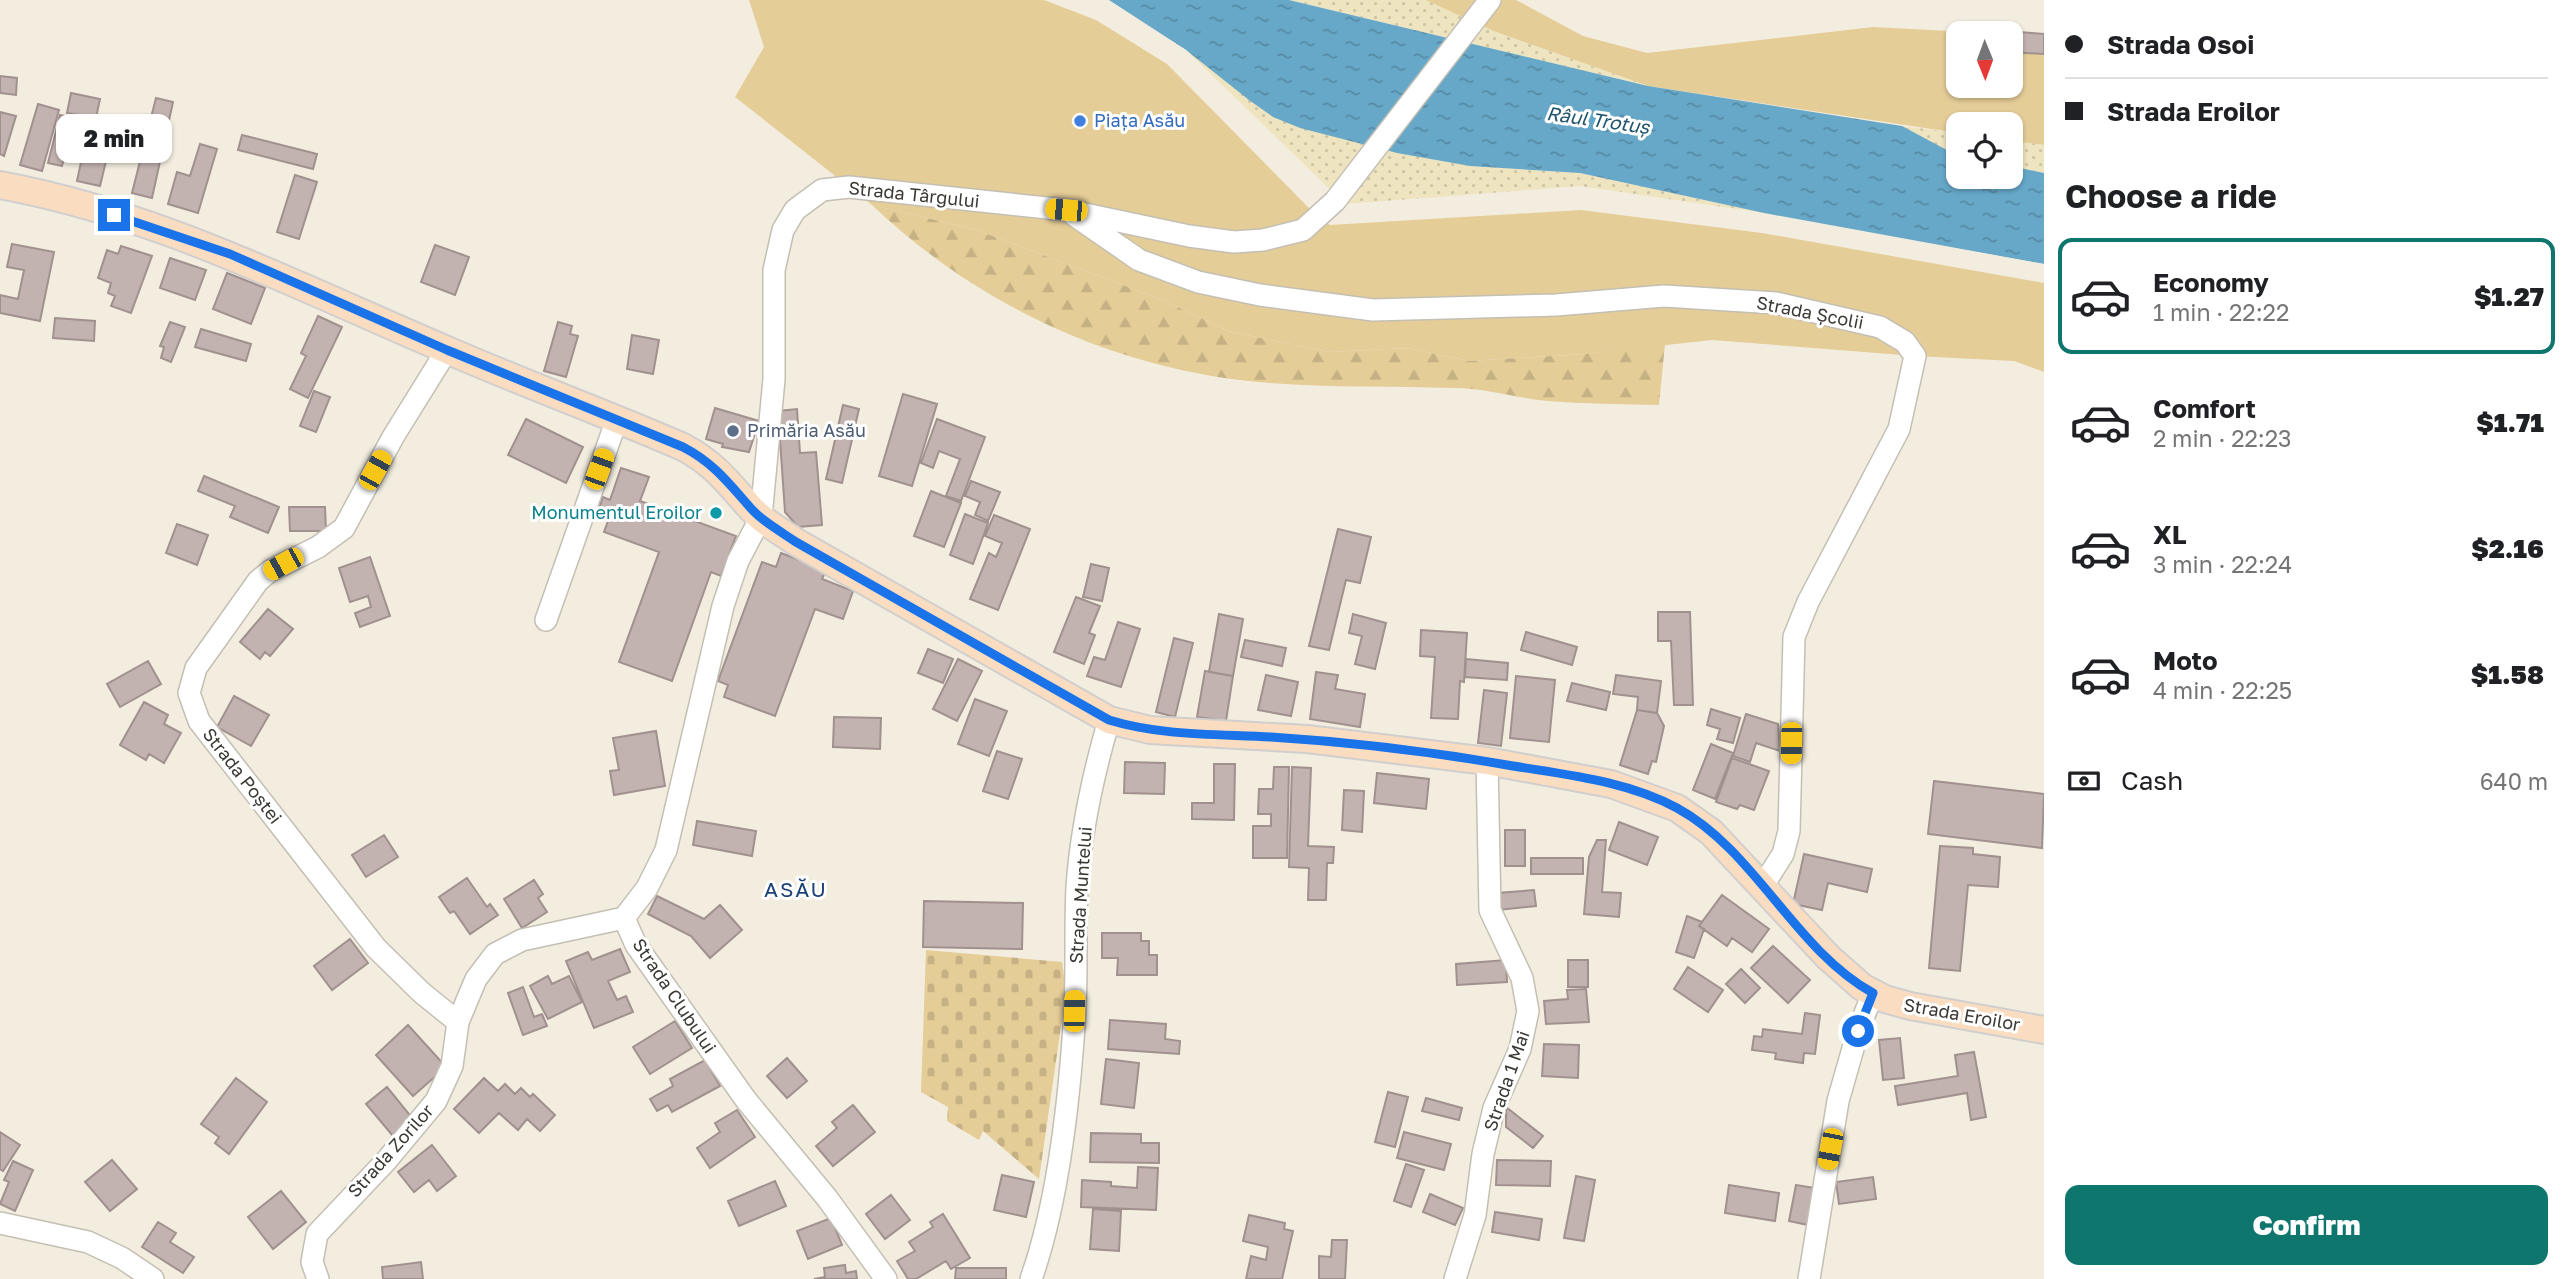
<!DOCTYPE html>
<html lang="en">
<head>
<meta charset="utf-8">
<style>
	body { margin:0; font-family:"Golos Text",sans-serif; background:#f6f6f6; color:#202124; height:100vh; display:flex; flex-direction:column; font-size:26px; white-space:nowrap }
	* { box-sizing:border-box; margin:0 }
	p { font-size:23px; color:#757577 }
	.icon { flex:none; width:38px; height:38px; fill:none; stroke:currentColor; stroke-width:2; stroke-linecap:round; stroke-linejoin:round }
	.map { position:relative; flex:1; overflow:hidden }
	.side { display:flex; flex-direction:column; background:#fff; width:525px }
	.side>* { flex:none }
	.top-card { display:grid; align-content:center; height:154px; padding:0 21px; background:#fff }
	.needle { width:46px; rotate:179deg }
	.tools { position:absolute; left:1946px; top:21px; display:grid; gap:14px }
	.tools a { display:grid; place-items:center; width:77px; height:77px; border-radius:14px; background:#fff; box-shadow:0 2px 5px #0004; font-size:35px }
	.end { position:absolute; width:32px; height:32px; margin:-16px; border:9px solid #1a73e8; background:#fff; box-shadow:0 0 0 4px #fff }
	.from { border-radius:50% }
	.bubble { position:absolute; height:49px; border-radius:14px; background:#fff; box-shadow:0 2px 5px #0004; font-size:23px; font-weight:800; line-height:49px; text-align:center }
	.car { position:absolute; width:21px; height:42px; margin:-21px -10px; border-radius:9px; box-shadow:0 0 5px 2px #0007; background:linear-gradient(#f5c518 24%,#345 0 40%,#f5c518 0 76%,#345 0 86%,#f5c518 0) }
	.top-card b { display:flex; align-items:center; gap:24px; height:66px; font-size:26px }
	.top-card b+b { border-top:2px solid #e0e0e0 }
	.top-card i { width:18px; height:18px; background:#202124 }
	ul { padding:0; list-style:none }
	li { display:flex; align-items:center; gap:21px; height:116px; margin:0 14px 10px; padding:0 7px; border:4px solid transparent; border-radius:14px }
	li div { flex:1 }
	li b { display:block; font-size:26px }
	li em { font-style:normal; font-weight:800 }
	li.on { border-color:#0f766e }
	li>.icon { width:63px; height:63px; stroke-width:1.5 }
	h2 { padding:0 21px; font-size:32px; line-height:84px }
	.pay { display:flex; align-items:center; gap:18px; height:77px; padding:0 21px; font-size:26px }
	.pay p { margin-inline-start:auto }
	.cta { display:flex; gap:14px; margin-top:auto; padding:14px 21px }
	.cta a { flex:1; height:80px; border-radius:14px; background:#0f766e; color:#fff; font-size:28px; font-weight:800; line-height:80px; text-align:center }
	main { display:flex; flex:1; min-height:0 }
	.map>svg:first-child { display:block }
	.green { fill:#e5cd97 }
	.forest { fill:url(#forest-firs) }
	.sand { fill:url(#sand-dots) }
	.cemetery { fill:url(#cemetery-stones) }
	.water { fill:url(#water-ripples) }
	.pier { fill:#f3ede0 }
	.building { fill:#c2b3b0; stroke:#a0918e; stroke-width:2 }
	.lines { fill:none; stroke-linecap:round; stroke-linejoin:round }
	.minor-casing { stroke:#c4bfb3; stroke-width:24 }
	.major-casing { stroke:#d0cfce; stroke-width:30 }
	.minor { stroke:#fff; stroke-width:21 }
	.major { stroke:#faddc1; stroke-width:26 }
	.route { stroke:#1a73e8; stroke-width:9 }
	.shop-dot { fill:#3f7fe0; stroke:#fff; stroke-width:2.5 }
	.service-dot { fill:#5c6f8a; stroke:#fff; stroke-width:2.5 }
	.culture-dot { fill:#0f9aa8; stroke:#fff; stroke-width:2.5 }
	.labels { text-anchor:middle; stroke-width:6; stroke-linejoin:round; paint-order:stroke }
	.shop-label { font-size:18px; fill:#366cbe; stroke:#fff; text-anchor:start }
	.street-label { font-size:18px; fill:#3b3934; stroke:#fff }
	.service-label { font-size:18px; fill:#4e5e75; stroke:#fff; text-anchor:start }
	.culture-label { font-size:18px; fill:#0d838f; stroke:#fff; text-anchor:end }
	.water-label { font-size:19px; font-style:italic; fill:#21546d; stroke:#fff }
	.quarter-label { font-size:21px; letter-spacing:2px; fill:#1c4277; stroke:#fff }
</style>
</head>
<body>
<main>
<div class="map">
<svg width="2044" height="1279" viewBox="0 0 2044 1279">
	<defs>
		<pattern id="forest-firs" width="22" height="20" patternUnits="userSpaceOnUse" patternTransform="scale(1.75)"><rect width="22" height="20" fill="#e5cd97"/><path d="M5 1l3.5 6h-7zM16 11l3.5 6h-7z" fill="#c5b183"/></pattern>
		<pattern id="sand-dots" width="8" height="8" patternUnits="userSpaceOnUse" patternTransform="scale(1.75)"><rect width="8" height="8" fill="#eee4bf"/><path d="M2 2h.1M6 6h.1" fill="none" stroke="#cdc4a5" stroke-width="1.8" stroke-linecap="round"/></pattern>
		<pattern id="cemetery-stones" width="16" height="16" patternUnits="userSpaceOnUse" patternTransform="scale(1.75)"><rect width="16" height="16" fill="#e5cd97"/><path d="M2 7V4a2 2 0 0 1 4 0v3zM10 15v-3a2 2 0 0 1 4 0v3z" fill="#c5b183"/></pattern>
		<pattern id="water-ripples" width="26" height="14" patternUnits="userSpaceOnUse" patternTransform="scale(1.75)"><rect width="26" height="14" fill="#67a8c9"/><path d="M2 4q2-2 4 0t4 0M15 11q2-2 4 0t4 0" fill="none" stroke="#568aa4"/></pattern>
	</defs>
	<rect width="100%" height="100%" fill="#f3ede0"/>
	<path class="green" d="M749 0H1044L1096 20 1167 64 1308 207 1330 225 1581 210 1762 233 2044 283V372L2014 361 1915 356 1712 340 1584 354 1469 361 1408 348 1329 352 1228 331 1163 300 974 229 872 205 735 97 764 47Z
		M1425 0H1516L1583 36 1647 53 1873 27 1988 33H1958V86H2011V34L2044 36V145L2011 141V124H1958V133L1648 86 1493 31Z"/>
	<path class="forest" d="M872 205 974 229 1163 300 1228 331 1329 352 1408 348 1469 361 1584 354 1665 344 1659 405C1622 404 1584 404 1548 401 1516 398 1485 388 1454 388 1389 386 1323 388 1258 382 1113 368 977 305 872 205Z"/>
	<path class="sand" d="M1289 0H1425L1493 31 1648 86Z
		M1186 50 1273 117 1470 166 1580 173 1764 213 1580 186 1345 204Z
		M1902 126 1958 133V156L1955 155Z
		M2011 141 2044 145V173L2011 166Z"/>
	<path class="cemetery" d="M926 950 1062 962 1066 992 1039 1179 983 1131 979 1140 947 1121 948 1107 921 1092Z"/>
	<path class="water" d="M1109 0H1289L1648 86 1902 126 1958 156V177H2011V166L2044 173V264L1764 213 1580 173 1470 166 1397 153 1300 128 1273 117 1249 100 1186 50Z"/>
	<path class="pier" d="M1106 0 1186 50 1202 67 1107 3Z
		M1715 206 2044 264V268L1763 217Z"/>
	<path class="building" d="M1985 29 2044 34V54L2011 52V33H1985Z
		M0 76 17 78 16 95 0 93Z
		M71 93 100 99 96 118 67 113Z
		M156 98 173 102 152 198 132 193Z
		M38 104 59 110 42 171 20 165Z
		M0 112 16 116 4 156 0 154Z
		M60 115 74 118 62 166 48 163Z
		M85 121 114 128 100 186 77 181 84 148 79 147Z
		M242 135 317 154 313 169 238 150Z
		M200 144 217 149 198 213 168 204 177 172 190 176Z
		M295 175 317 182 299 239 277 232Z
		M12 244 54 252 40 321 0 313V295L18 299 24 270 7 267Z
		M435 245 469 257 455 295 421 282Z
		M121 246 152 256 131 313 111 306 115 296 108 293 111 283 98 278 107 250 118 254Z
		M170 258 206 270 195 300 160 288Z
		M227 273 265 288 251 324 213 309Z
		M318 316 342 327 308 398 290 389 306 356 301 353Z
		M55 318 95 321 94 341 53 338Z
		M170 322 185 327 171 362 161 358 164 347 160 346Z
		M558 322 572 326 570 334 578 336 566 377 544 371Z
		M201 329 251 344 246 361 195 347Z
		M632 335 659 340 653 374 627 369Z
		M314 391 330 397 316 432 300 426Z
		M903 394 937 404 912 486 879 476Z
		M843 405 859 409 842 483 826 479Z
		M715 408 759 421 749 452 722 447 723 444 706 439Z
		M797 409 800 453 816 452 822 525 798 527 785 512 778 411Z
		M526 419 583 447 566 483 508 455Z
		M937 419 985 437 961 501 946 496 960 459 939 451 933 468 921 463Z
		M621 468 649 477 640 501 736 536 721 576 711 572 672 681 619 662 659 552 604 532 608 521 596 517 603 497 610 500Z
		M204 476 279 507 268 533 230 517 235 506 198 491Z
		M971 481 1000 492 988 521 975 515 980 502 965 496Z
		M931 491 961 503 944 547 914 536Z
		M289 507H325L326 531H290Z
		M965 514 988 523 973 564 950 555Z
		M994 515 1030 529 998 610 970 599 989 553 996 557 1002 543 985 536Z
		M177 524 208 535 197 565 166 553Z
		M1338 529 1371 537 1360 583 1346 580 1329 650 1309 646Z
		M781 553 826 570 822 579 853 591 843 619 815 609 775 716 724 697 728 685 718 681 762 562 776 567Z
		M370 557 390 616 360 627 355 613 371 607 368 596 350 602 339 568Z
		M1091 564 1109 568 1102 601 1083 597Z
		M1076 597 1100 606 1089 633 1095 635 1084 664 1054 652Z
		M268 609 293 629 270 656 265 652 260 659 240 642Z
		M1658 612H1690L1693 705H1674L1671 641H1658Z
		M1219 614 1243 619 1233 676 1209 672Z
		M1353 614 1386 623 1375 669 1355 664 1362 636 1349 633Z
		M1118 622 1140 629 1121 687 1087 676 1094 657 1105 660Z
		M1421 630 1467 633 1464 682 1460 681 1458 719 1431 718 1435 657 1420 656Z
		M1526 632 1577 647 1572 665 1521 650Z
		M1174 638 1193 643 1175 717 1156 712Z
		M1245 640 1286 648 1282 666 1241 657Z
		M928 649 953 659 943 683 918 673Z
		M958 659 982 671 957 721 933 709Z
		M1466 659 1508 663 1507 680 1465 677Z
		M148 661 161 684 120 707 107 684Z
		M1205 671 1233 676 1226 721 1197 717Z
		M1316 672 1338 675 1335 689 1365 694 1360 727 1310 719Z
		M1266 675 1298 682 1291 716 1258 710Z
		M1616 675 1661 681 1657 713 1637 710 1638 697 1613 694Z
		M1516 676 1555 680 1549 742 1510 738Z
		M1572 683 1610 692 1606 710 1567 701Z
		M1484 690 1507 693 1501 746 1478 743Z
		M234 696 269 715 251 746 217 727Z
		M975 699 1007 711 989 756 958 744Z
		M144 702 168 715 164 724 181 733 164 763 149 754 146 760 120 745Z
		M1711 709 1740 718 1733 743 1717 739 1720 729 1707 725Z
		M1637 710 1657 713 1664 726 1656 762 1652 761 1648 774 1620 765Z
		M1746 714 1778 724 1780 751 1756 743 1750 762 1733 756Z
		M834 717 881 718 880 749 833 747Z
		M656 731 665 786 614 795 610 771 619 770 613 738Z
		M1711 744 1733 753 1715 799 1693 790Z
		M997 751 1022 759 1008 799 983 791Z
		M1732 758 1769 771 1754 810 1740 805 1737 809 1716 802Z
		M1125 762 1165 763 1164 794 1124 793Z
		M1214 764H1235L1234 820 1192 819V803H1214Z
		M1274 767H1289L1287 858H1253V826H1271V814H1258L1259 789H1273Z
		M1292 767 1311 768 1308 846 1334 847 1333 863H1327L1326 900H1308L1309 868 1289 867Z
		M1377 773 1429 779 1426 809 1374 803Z
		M1934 781 2044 794 2042 848 1928 834Z
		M1344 790 1364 791 1362 832 1342 830Z
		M697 821 756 831 752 856 693 845Z
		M1619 822 1658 837 1647 865 1609 850Z
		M1505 830H1525V866H1505Z
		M384 835 398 857 366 877 352 855Z
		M1597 840H1606L1602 892 1621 893 1619 917 1584 914 1589 857Z
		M1940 846 1973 848V854L2000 857 1998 887 1968 885 1960 971 1929 968Z
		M1804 854 1872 869 1867 892 1828 883 1822 910 1793 904Z
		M1531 858H1583V874H1531Z
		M467 878 487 907 490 904 498 915 470 934 454 911 450 913 439 897Z
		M534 880 543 894 538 898 547 912 522 928 504 899Z
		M1534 890 1536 906 1499 910 1498 893Z
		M1722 895 1769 929 1752 952 1732 938 1727 946 1699 926Z
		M657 896 704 919 720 905 742 930 710 958 691 936 648 914Z
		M924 901 1023 903 1022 949 923 947Z
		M1687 916 1702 922 1699 926 1704 929 1694 958 1676 952Z
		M1102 933H1141V941H1149V955H1157V975H1117L1118 958H1102Z
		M350 939 368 963 332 990 314 966Z
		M1773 946 1810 980 1788 1003 1751 968Z
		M620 949 630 972 608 981 617 1000 626 996 633 1012 594 1028 566 961 588 952 592 960Z
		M1506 960 1507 982 1457 985 1456 964Z
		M1568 960H1588V987H1568Z
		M1688 967 1723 990 1708 1012 1674 989Z
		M1741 969 1760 988 1745 1003 1726 984Z
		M548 976 552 984 569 976 582 1002 548 1019 530 986Z
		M523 987 534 1017 542 1014 547 1026 523 1035 508 993Z
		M1586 989 1589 1022 1546 1024 1544 1001 1568 999 1567 990Z
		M1805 1013 1820 1015 1815 1054 1804 1053 1803 1063 1775 1059 1776 1053 1752 1050 1754 1036 1762 1037 1763 1029 1802 1034Z
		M1110 1020 1166 1024 1165 1039 1180 1041 1179 1054 1108 1049Z
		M675 1021 692 1048 650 1074 633 1047Z
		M408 1025 446 1067 413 1096 376 1055Z
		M1900 1038 1904 1078 1883 1080 1879 1040Z
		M1544 1044 1579 1045 1578 1078 1542 1076Z
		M1974 1052 1986 1117 1971 1120 1967 1093 1898 1105 1895 1086 1958 1076 1955 1055Z
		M787 1058 807 1081 787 1098 767 1076Z
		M1106 1059 1139 1063 1134 1108 1101 1104Z
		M705 1060 720 1086 672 1112 668 1105 657 1111 650 1099 673 1086 670 1079Z
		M236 1078 267 1102 229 1154 215 1143 219 1137 201 1124Z
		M484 1078 498 1091 505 1084 515 1094 521 1088 530 1097 533 1094 555 1115 540 1131 527 1119 518 1130 499 1113 479 1133 454 1109Z
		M387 1087 413 1119 393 1136 366 1104Z
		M1388 1092 1408 1097 1395 1147 1375 1142Z
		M1426 1098 1462 1108 1459 1120 1422 1111Z
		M853 1105 875 1132 833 1166 816 1146 837 1128 832 1122Z
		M1506 1107 1543 1136 1533 1148 1506 1127Z
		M737 1110 755 1137 710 1168 697 1148 720 1132 715 1123Z
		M0 1132 20 1145 3 1171 0 1169Z
		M1404 1132 1451 1144 1444 1170 1397 1158Z
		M1091 1133 1141 1134V1143H1159V1163L1090 1162Z
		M432 1145 456 1176 437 1191 429 1180 414 1192 398 1172Z
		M112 1160 137 1189 110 1211 85 1182Z
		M1497 1160 1551 1161 1550 1186 1496 1185Z
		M13 1161 33 1170 15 1211 0 1204 9 1182 4 1180Z
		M1406 1164 1424 1170 1411 1207 1394 1201Z
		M1138 1167 1158 1168 1156 1210 1081 1207 1082 1180 1111 1182V1186L1137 1188Z
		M1002 1175 1034 1182 1026 1217 994 1210Z
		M1576 1176 1595 1180 1584 1241 1564 1238Z
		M1873 1177 1876 1199 1839 1204 1836 1182Z
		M775 1181 786 1206 739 1226 728 1201Z
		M1729 1185 1779 1193 1775 1221 1725 1213Z
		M1796 1185 1815 1188 1808 1225 1789 1221Z
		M281 1191 306 1222 273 1249 248 1217Z
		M1430 1194 1463 1208 1455 1225 1423 1212Z
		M891 1195 910 1220 885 1239 866 1214Z
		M1093 1209 1121 1211 1119 1251 1090 1249Z
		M1495 1212 1542 1219 1539 1240 1492 1232Z
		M943 1214 970 1258 951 1269 946 1261 916 1279H908L897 1261 915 1251 909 1242 933 1227 930 1222Z
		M1249 1215 1285 1223 1284 1229 1293 1231 1282 1279H1246L1251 1256 1266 1260 1268 1247 1243 1241Z
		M831 1218 842 1245 808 1259 797 1231Z
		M158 1222 176 1233 170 1242 194 1257 183 1273 142 1247Z
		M1332 1240H1347L1345 1279H1319V1256L1331 1257Z
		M421 1262 423 1279H383L382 1267Z
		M845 1265 846 1273 856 1271 857 1279H814L825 1277 824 1268Z
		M956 1268H1006V1279H955Z"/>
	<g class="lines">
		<g class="minor-casing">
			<path id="minor" d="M1074 215 1139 260 1198 282 1260 295 1373 310 1556 305 1664 296 1776 303 1880 327 1905 342 1915 356 1899 429 1808 602 1794 637 1789 831 1783 854 1762 887
				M447 350 393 437 344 528 318 547 270 571 258 581 196 668 189 693 199 721 376 948 422 993 458 1022
				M546 620 617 419
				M0 1223 88 1242 122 1258 153 1279
				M318 1279 312 1262 317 1234 386 1161 436 1101 452 1066 458 1022 476 979 495 954 522 940 624 918
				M886 1279 827 1198 746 1100 636 945 624 918 647 888 666 850 723 606 738 561 761 517 774 379V270L783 230 795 210 822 190 849 187 1066 210 1189 236 1234 242 1263 240 1303 230 1335 201 1490 0
				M1031 1279C1059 1200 1070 1094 1075 1010 1077 969 1075 928 1077 887 1081 830 1093 775 1109 720
				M1455 1279 1475 1215 1483 1154 1494 1108 1520 1049 1528 1011 1522 978 1490 910 1487 761
				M1809 1279 1838 1101 1858 1031 1873 993"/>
		</g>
		<g class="major-casing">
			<path id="major" d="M0 185C158 214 301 288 447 350 525 384 605 413 683 447 712 462 727 481 748 505 760 520 780 531 796 542L1109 720 1150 730 1307 739 1487 761 1611 784 1677 808 1711 832 1828 957 1862 987 1885 999 1910 1006 2044 1030"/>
		</g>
		<use href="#minor" class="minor"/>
		<use href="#major" class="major"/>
	</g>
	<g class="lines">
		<path class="route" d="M114 215 230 254 447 350 683 447C712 462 727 481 748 505 760 520 780 531 796 542L1109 720C1161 736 1217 734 1271 737 1352 742 1434 752 1513 766 1568 775 1627 781 1677 808 1756 851 1794 949 1873 993L1858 1031"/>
	</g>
	<circle class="shop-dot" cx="1080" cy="121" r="7"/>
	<circle class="service-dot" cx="733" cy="431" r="7"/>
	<circle class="culture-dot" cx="716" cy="513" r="7"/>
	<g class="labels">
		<g class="shop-label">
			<text x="1094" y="127">Piața Asău</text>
		</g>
		<g class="street-label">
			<text transform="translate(914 195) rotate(6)" y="6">Strada Târgului</text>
			<text transform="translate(1810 313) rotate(11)" y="6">Strada Școlii</text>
			<text transform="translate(242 776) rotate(52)" y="6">Strada Poștei</text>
			<text transform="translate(1081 895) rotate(-86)" y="6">Strada Muntelui</text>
			<text transform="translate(674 996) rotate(56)" y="6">Strada Clubului</text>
			<text transform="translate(1962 1015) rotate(10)" y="6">Strada Eroilor</text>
			<text transform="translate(1507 1081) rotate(-71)" y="6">Strada 1 Mai</text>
			<text transform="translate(391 1151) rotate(-48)" y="6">Strada Zorilor</text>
		</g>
		<g class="service-label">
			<text x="747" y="437">Primăria Asău</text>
		</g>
		<g class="culture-label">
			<text x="702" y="519">Monumentul Eroilor</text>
		</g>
		<g class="water-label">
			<text transform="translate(1598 120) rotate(8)" y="7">Râul Trotuș</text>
		</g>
		<g class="quarter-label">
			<text x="796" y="897">ASĂU</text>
		</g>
	</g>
</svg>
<div class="tools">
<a><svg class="needle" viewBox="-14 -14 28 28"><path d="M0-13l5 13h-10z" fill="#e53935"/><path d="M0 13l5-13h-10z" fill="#757577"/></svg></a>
<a><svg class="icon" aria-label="locate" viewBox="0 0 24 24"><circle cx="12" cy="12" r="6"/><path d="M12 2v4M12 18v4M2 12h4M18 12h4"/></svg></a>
</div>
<i class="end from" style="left:1858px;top:1031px"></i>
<i class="end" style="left:114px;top:215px"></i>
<div class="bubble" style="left:56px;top:114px;width:116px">2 min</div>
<i class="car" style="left:1066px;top:210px;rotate:275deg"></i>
<i class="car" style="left:599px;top:469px;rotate:20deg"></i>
<i class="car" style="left:375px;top:470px;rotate:29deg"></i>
<i class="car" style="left:283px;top:564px;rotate:241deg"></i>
<i class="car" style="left:1791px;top:743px;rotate:181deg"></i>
<i class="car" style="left:1074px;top:1011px;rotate:1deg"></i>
<i class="car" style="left:1830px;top:1149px;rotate:191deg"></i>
</div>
<section class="side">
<div class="top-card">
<b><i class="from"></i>Strada Osoi</b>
<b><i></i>Strada Eroilor</b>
</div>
<h2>Choose a ride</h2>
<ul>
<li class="on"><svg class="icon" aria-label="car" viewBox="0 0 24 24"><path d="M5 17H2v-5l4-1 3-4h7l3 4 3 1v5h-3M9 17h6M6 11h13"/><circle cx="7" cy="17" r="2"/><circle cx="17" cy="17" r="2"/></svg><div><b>Economy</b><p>1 min · 22:22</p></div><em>$1.27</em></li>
<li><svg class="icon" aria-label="car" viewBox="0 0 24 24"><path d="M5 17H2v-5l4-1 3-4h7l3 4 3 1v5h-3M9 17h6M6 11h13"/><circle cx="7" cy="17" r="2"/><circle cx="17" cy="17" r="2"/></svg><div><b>Comfort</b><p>2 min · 22:23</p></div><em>$1.71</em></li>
<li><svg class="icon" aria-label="car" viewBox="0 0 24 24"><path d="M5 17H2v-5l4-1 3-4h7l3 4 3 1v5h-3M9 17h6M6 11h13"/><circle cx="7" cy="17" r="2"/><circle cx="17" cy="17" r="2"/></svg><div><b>XL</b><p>3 min · 22:24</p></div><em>$2.16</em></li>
<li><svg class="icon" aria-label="car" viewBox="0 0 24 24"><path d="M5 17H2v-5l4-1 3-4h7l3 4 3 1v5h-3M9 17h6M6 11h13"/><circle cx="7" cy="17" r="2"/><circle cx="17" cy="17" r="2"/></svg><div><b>Moto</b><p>4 min · 22:25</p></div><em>$1.58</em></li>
</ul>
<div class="pay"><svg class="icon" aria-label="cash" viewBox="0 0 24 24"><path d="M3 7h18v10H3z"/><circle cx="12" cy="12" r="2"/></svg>Cash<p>640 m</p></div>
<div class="cta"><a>Confirm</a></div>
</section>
</main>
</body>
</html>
